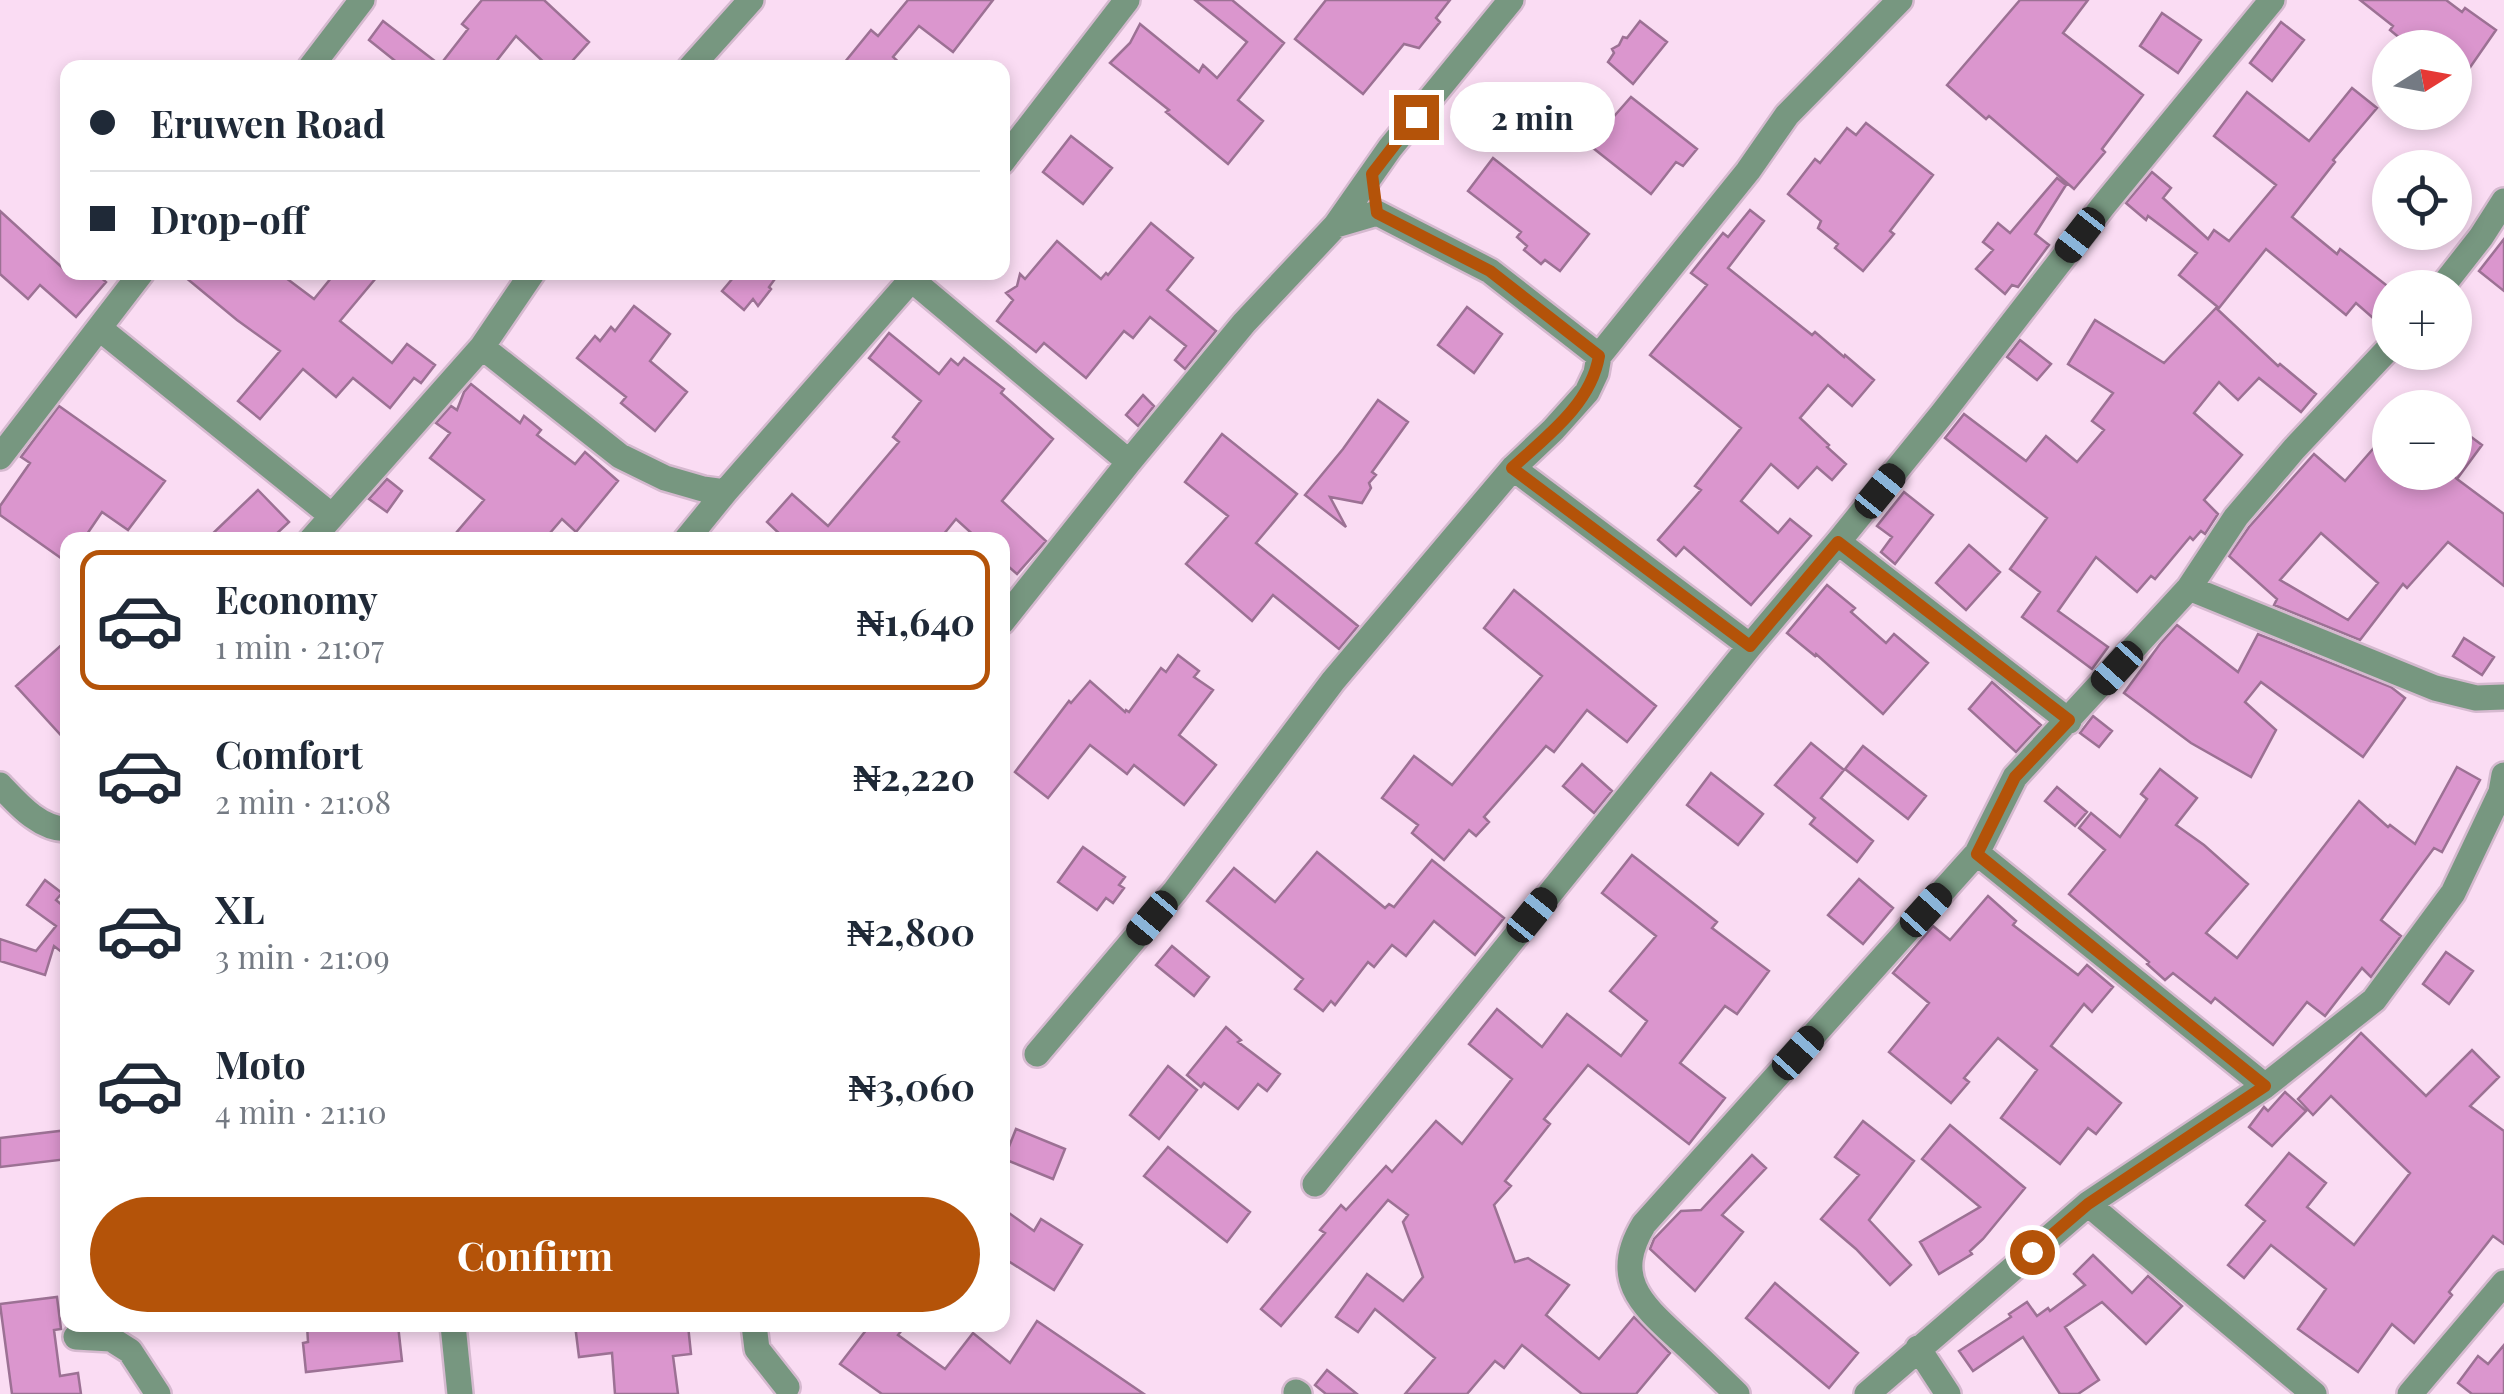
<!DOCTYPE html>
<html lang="en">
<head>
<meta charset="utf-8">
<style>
	body { margin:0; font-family:"Playfair Display",serif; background:#f6f6f7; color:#1f2937; height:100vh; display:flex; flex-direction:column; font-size:38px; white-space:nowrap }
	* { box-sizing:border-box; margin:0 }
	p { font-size:32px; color:#747a83 }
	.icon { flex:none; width:55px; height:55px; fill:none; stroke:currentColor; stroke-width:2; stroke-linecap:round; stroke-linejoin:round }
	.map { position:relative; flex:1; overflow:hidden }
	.side { position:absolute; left:60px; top:532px; width:950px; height:800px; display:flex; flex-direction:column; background:#fff; border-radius:20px; box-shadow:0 5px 15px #0003 }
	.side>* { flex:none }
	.guide { position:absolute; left:60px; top:60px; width:950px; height:220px; border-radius:20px; box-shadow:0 5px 15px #0003; display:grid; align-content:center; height:220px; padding:0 30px; background:#fff }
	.needle { width:65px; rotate:79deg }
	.fabs { position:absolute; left:2372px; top:30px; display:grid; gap:20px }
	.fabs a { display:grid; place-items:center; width:100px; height:100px; border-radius:50%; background:#fff; box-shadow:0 5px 15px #0003; font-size:50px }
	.end { position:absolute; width:45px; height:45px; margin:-22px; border:12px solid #b45309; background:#fff; box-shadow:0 0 0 5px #fff }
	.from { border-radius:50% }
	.bubble { position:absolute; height:70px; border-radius:35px; background:#fff; box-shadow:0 5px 15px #0003; font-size:32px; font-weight:700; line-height:70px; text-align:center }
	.car { position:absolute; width:30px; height:60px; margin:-30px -15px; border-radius:12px; box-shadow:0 0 8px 2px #0007; background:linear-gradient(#222 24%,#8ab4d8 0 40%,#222 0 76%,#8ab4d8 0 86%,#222 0) }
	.guide b { display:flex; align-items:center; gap:35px; height:95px; font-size:38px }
	.guide b+b { border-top:2px solid #e0e1e3 }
	.guide i { width:25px; height:25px; background:#1f2937 }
	ul { padding:18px 0 0; list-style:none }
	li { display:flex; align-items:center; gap:30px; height:140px; margin:0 20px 15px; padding:0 10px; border:5px solid transparent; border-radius:20px }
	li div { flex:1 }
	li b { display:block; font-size:38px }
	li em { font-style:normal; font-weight:700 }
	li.on { border-color:#b45309 }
	li>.icon { width:90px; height:90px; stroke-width:1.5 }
	.primary-button { display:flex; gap:20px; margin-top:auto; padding:20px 30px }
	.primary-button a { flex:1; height:115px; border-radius:60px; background:#b45309; color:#fff; font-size:40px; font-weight:700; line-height:115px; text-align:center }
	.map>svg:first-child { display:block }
	.building { fill:#db96ce; stroke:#9c7194; stroke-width:2.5; fill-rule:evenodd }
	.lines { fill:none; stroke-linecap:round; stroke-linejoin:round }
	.minor-casing { stroke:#d5b9cf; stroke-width:30 }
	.minor { stroke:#779780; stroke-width:25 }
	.route { stroke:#b45309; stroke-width:12 }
</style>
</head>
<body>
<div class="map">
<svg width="2504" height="1394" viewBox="0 0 2504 1394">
	<rect width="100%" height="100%" fill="#fadcf3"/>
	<path class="building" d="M482 0H544L589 42 566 68H550L516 36 491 68H404L369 40 383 21 440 65 468 29 462 24Z
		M908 0H993L953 52 919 26 893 57 905 68H840L871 30 878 36Z
		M1195 0H1232L1284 43 1238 100 1263 121 1228 164 1166 112 1169 110 1110 63 1130 43 1140 24 1199 72 1203 65 1217 78 1247 42Z
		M1326 0H1450L1436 18 1440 22 1419 48 1404 44 1363 94 1295 39Z
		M2020 0H2088L2063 33 2143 95 2102 149 2105 152 2074 189 1989 116 1986 119 1947 85Z
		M2360 0H2446L2462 12 2465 8 2496 30 2455 89V48H2412L2390 30 2393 26Z
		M2162 13 2201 40 2178 73 2140 46Z
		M1640 21 1667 42 1633 84 1608 62 1614 53 1612 49 1619 45 1623 37 1627 38Z
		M2281 22 2304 40 2272 81 2250 63Z
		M2352 88 2377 108 2333 160 2335 162 2292 217 2337 254 2340 249 2390 288V315L2381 325 2356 303 2346 315 2266 249 2219 308 2179 275 2197 253 2148 216 2146 220 2126 203 2152 172 2171 188 2163 198 2208 239 2214 230 2229 241 2276 185 2214 136 2247 92 2309 141Z
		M1631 97 1697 149 1683 166 1676 162 1651 194 1588 144 1607 120 1609 122Z
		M1866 123 1933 175 1890 231 1894 234 1863 271 1835 248 1838 244 1818 228 1821 221 1788 194 1815 159 1820 163 1847 128 1856 135Z
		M1071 136 1112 168 1083 204 1043 172Z
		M1493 158 1589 234 1560 271 1545 260 1541 264 1524 250 1527 246 1517 237 1521 232 1468 191Z
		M2057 178 2066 185 2035 234 2049 245 2018 287 2012 285 2005 294 1976 269 1993 250 1983 242 1998 223 2010 233Z
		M1750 210 1764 221 1728 268 1812 335 1815 332 1844 357 1845 355 1874 380 1852 406 1828 385 1800 418 1829 445 1827 447 1846 464 1832 480 1817 467 1798 488 1771 464 1741 501 1778 533 1790 519 1811 536 1751 605 1684 547 1676 556 1658 540 1701 490 1695 486 1741 428 1650 355 1707 285 1691 273 1723 233 1728 237Z
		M0 211 67 272H95L106 282 76 317 40 285 28 299 0 274Z
		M1151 223 1193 258 1167 290 1216 331 1185 369 1175 360 1186 346 1150 317 1133 338 1124 331 1086 378 1044 343 1036 352 997 321 1013 300 1006 293 1017 286 1020 274 1025 279 1057 241 1101 279 1106 273 1108 275Z
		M2504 239V291L2479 271Z
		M179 272H278L314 299 336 272H381L340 321 392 363 407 344 435 365 421 383 414 378 390 408 353 378 336 397 303 369 260 419 238 401 280 351 237 320Z
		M738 272H780L769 287 771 289 758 306 753 299 744 310 722 291Z
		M634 306 670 334 650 361 687 392 655 431 621 403 626 397 577 358 595 336 600 341 611 327 615 331Z
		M1467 307 1502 334 1474 373 1438 345Z
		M2216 308 2278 366 2280 364 2316 394 2301 412 2259 378 2238 400 2219 382 2194 413 2242 455 2204 500 2218 514 2205 534 2201 531 2193 540 2190 537 2155 579 2151 576 2137 592 2096 557 2058 611 2108 647 2092 669 2022 617 2040 592 2010 569 2047 518 1945 438 1964 414 2026 461 2046 436 2077 462 2104 430 2092 421 2113 393 2068 364 2095 320 2164 363Z
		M889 333 939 374 951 359 958 365 964 358 1004 389 1001 393 1053 439 1002 501 1046 541 1017 574 1002 561V540H979L956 519 939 540H786L767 522 792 494 828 526 899 442 893 437 921 401 869 358Z
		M2020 340 2051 364 2037 380 2007 357Z
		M471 384 520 423 524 416 541 430 537 435 575 464 585 452 618 481 576 532 562 519 544 540H450L484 500 430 458 450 433 436 423 451 406 457 410 464 392Z
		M1143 395 1154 406 1138 426 1126 415Z
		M1378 400 1408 422 1372 472 1376 475 1369 483 1371 488 1362 503 1330 497 1346 527 1305 495 1343 449Z
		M59 406 165 481 128 530 102 512 83 540H68V563L0 515V506L30 463 21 457Z
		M2455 425 2482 445 2457 479 2504 514V586L2448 542 2407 588 2403 584 2360 640 2274 605 2277 599 2229 556 2249 527 2314 454 2345 481 2379 442 2390 452V472H2449L2455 477ZM2321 533 2378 583 2348 620 2280 580Z
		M1222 434 1297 494 1256 543 1358 626 1339 649 1273 595 1252 621 1186 564 1228 516 1185 482Z
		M387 479 402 491 387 512 369 499Z
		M258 490 289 522 270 540H206Z
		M1904 492 1933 515 1895 564 1881 552 1892 537 1877 526Z
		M1969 545 2000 572 1966 610 1936 583Z
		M1827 585 1855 608 1851 612 1886 643 1894 634 1928 663 1883 714 1816 654 1815 656 1787 633Z
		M1514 590 1656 706 1627 742 1587 710 1554 752 1546 746 1534 760 1484 817 1489 822 1476 836 1469 830 1444 860 1412 833 1418 825 1382 798 1414 756 1452 785 1542 676 1484 628Z
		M2177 625 2238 672 2258 634 2391 687 2405 698 2363 757 2261 682 2245 702 2276 730 2251 777 2191 743 2124 693 2160 644Z
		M2464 638 2494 657 2482 675 2453 656Z
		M68 639V743L16 686Z
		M1178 655 1199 671 1194 677 1213 690 1179 735 1216 765 1184 805 1134 765 1127 774 1090 745 1048 798 1015 772 1069 701 1071 703 1090 681 1125 712 1126 710 1129 712 1161 668 1166 672Z
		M1992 682 2041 725 2016 752 1969 709Z
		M2093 716 2112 731 2099 747 2080 733Z
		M1811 743 1844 770 1821 798 1873 841 1857 862 1810 824 1815 818 1775 785Z
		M1863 746 1926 796 1908 819 1845 769Z
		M1582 764 1612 791 1594 813 1563 786Z
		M2457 767 2480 780 2442 852 2434 848 2381 920 2401 936 2371 977 2362 968 2325 1016 2307 1002 2273 1045 2215 998 2211 1003 2173 973 2165 980 2147 964 2149 962 2069 894 2105 850 2079 828 2091 813 2120 837 2147 799 2141 794 2160 769 2197 798 2176 825 2204 845 2248 884 2206 933 2237 958 2359 801 2388 827 2390 825 2415 844Z
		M1711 773 1763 814 1738 845 1687 805Z
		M2057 787 2087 812 2075 826 2045 801Z
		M1083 847 1125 877 1119 885 1124 888 1113 903 1106 898 1097 910 1058 882Z
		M1317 852 1385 908 1389 904 1394 907 1432 860 1504 918 1475 955 1434 921 1406 956 1392 945 1374 967 1368 962 1335 1005 1331 1001 1323 1011 1295 989 1303 979 1207 901 1234 868 1275 902Z
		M1632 855 1717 922 1712 928 1769 971 1737 1014 1725 1006 1680 1063 1725 1098 1689 1144 1588 1065 1544 1119 1550 1124 1505 1181 1511 1186 1494 1205 1515 1262 1528 1258 1569 1285 1546 1315 1599 1359 1634 1317 1670 1353 1636 1394H1582L1522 1345 1504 1368 1495 1361 1467 1394H1405L1435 1358 1375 1309 1358 1332 1336 1317 1367 1274 1403 1301 1423 1277 1403 1222 1408 1215 1388 1200 1281 1326 1261 1309 1325 1233 1320 1230 1341 1205 1346 1210 1386 1166 1392 1172 1436 1121 1462 1144 1512 1079 1469 1044 1497 1009 1542 1047 1567 1014 1621 1056 1645 1024 1647 1021 1610 991 1656 936 1602 893Z
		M1859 879 1893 908 1863 944 1828 915Z
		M45 880 62 893 56 900 68 910V957L54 946 45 975 0 961V939L36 951 56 926 27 905Z
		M1988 896 2016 921 2013 925 2078 975 2087 965 2113 987 2092 1012 2084 1004 2051 1046 2121 1103 2096 1134 2088 1128 2060 1164 2001 1118 2037 1070 1998 1038 1964 1078 1969 1082 1951 1103 1889 1052 1929 1003 1893 973 1933 926 1950 940Z
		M1172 946 1209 977 1194 996 1156 965Z
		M2446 952 2473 971 2449 1004 2423 984Z
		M1226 1027 1241 1040 1238 1042 1280 1074 1267 1091 1258 1084 1238 1109 1204 1083 1201 1087 1187 1075Z
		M2361 1033 2426 1096 2472 1050 2499 1077 2470 1106 2504 1131V1244L2493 1236 2449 1292 2452 1295 2414 1343 2392 1324 2358 1372 2298 1329 2326 1289 2271 1245 2244 1278 2228 1265 2265 1221 2246 1205 2289 1153 2326 1183 2307 1207 2354 1245 2410 1173 2331 1096 2313 1115 2298 1099Z
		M1168 1066 1197 1090 1159 1139 1130 1115Z
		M2285 1092 2306 1111 2272 1146 2249 1127 2264 1107 2268 1111Z
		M1863 1121 1914 1161 1869 1220 1911 1265 1890 1285 1856 1249 1821 1219 1859 1175 1835 1157Z
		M1950 1125 2025 1188 1983 1239 1970 1251 1972 1254 1939 1274 1920 1242 1980 1207 1922 1159Z
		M1016 1129 1065 1149 1053 1179 1004 1159Z
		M68 1130V1159L0 1167V1138Z
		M1168 1147 1250 1212 1227 1242 1144 1176Z
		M1752 1155 1766 1168 1722 1215 1743 1232 1695 1291 1650 1249 1654 1239 1681 1211 1701 1210Z
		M1002 1208 1034 1231 1041 1219 1082 1245 1054 1290 1002 1257Z
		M2093 1255 2132 1293 2148 1276 2182 1306 2146 1344 2102 1302 2065 1327 2099 1380 2078 1394H2060L2023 1337 1973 1371 1959 1351 2011 1317 2009 1314 2027 1302 2037 1316 2048 1308 2050 1311 2085 1285 2074 1274Z
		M1775 1283 1858 1353 1829 1388 1746 1318Z
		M57 1297 61 1329 54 1330 60 1376 78 1373 81 1394H12L0 1304Z
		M1037 1321 1144 1394H882L840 1364 870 1325H906L898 1335 945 1369 973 1333 1010 1363Z
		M307 1325H398L402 1361 306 1372 303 1343 308 1342Z
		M575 1325H688L691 1354 673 1356 678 1394H615L612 1353 579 1357Z
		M2504 1345V1394H2472L2458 1383 2478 1356 2488 1364Z
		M1327 1370 1357 1394H1326L1315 1385Z"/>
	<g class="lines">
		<g class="minor-casing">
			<path id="minor" d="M310 68 362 0
				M690 68 751 0
				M1002 162 1127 0
				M1336 225 1377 213 1490 271 1599 356
				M912 280 1129 462
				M2441 288 2481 237 2504 201
				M99 328 332 516
				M482 347 620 456 665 478 703 489 725 492
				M0 457 142 272
				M1513 468 1750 646
				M311 540 482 347 533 272
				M686 540 725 492 918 272
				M1838 542 2069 721
				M2189 588 2435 688 2476 698 2504 697
				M1002 622 1129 462 1244 323 1336 225 1390 148 1511 0
				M0 785C17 803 40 830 68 829
				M1977 853 2265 1086
				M1037 1054 1175 891 1333 681 1513 468 1553 430 1587 392 1596 373 1599 356 1748 171 1787 115 1900 0
				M1315 1184 1750 646 1838 542 1942 414 2103 206 2272 0
				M2088 1204 2314 1394
				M453 1325 460 1394
				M754 1325 757 1349 787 1387
				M76 1337 111 1339 130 1351 158 1394
				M1918 1348 1948 1394
				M1296 1392 1299 1394
				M1737 1394C1718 1376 1699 1357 1679 1339 1641 1304 1611 1278 1644 1224L1977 853 2015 777 2189 588 2236 517 2294 449 2390 347
				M1867 1394 2088 1204 2265 1086 2374 1000 2453 893 2501 792 2504 775
				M2410 1394 2504 1283"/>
		</g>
		<use href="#minor" class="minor"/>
	</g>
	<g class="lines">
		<path class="route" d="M1416 117 1372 174 1377 213 1490 271 1599 356C1591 404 1547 436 1512 468L1750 646 1838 542 2069 720 2015 777 1977 854 2265 1086 2088 1204 2032 1252"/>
	</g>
</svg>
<div class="fabs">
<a><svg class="needle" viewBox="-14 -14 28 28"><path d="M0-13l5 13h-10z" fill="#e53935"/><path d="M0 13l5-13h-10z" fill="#747a83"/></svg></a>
<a><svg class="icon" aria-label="locate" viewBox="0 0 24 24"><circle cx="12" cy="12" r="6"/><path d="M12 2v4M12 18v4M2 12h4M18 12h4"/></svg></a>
<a>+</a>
<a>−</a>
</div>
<i class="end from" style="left:2032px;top:1252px"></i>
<i class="end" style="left:1416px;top:117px"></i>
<div class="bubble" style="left:1450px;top:82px;width:165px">2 min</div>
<i class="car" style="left:2080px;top:235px;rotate:218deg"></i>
<i class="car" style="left:1880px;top:491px;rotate:39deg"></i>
<i class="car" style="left:2117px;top:668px;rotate:222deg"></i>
<i class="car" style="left:1926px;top:910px;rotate:42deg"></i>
<i class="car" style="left:1532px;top:915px;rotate:39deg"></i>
<i class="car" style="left:1152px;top:918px;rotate:220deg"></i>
<i class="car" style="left:1798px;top:1053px;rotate:42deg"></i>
<div class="guide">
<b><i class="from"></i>Eruwen Road</b>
<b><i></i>Drop-off</b>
</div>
<section class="side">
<ul>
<li class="on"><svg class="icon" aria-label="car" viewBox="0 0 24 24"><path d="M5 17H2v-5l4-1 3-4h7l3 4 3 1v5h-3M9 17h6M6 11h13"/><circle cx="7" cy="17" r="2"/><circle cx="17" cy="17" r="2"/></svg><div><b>Economy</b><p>1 min · 21:07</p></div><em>₦1,640</em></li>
<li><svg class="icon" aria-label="car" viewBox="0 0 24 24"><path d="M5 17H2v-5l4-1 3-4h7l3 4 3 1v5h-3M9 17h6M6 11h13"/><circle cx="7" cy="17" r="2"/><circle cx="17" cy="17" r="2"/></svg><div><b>Comfort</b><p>2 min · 21:08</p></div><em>₦2,220</em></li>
<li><svg class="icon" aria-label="car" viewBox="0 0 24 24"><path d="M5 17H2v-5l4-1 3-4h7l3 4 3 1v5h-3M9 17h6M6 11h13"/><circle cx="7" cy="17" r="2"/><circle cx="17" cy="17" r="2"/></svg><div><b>XL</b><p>3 min · 21:09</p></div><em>₦2,800</em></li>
<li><svg class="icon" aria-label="car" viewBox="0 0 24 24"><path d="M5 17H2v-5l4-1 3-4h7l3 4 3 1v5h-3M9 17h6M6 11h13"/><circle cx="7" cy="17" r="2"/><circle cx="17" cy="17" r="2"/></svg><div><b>Moto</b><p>4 min · 21:10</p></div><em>₦3,060</em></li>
</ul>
<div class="primary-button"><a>Confirm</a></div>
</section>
</div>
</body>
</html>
